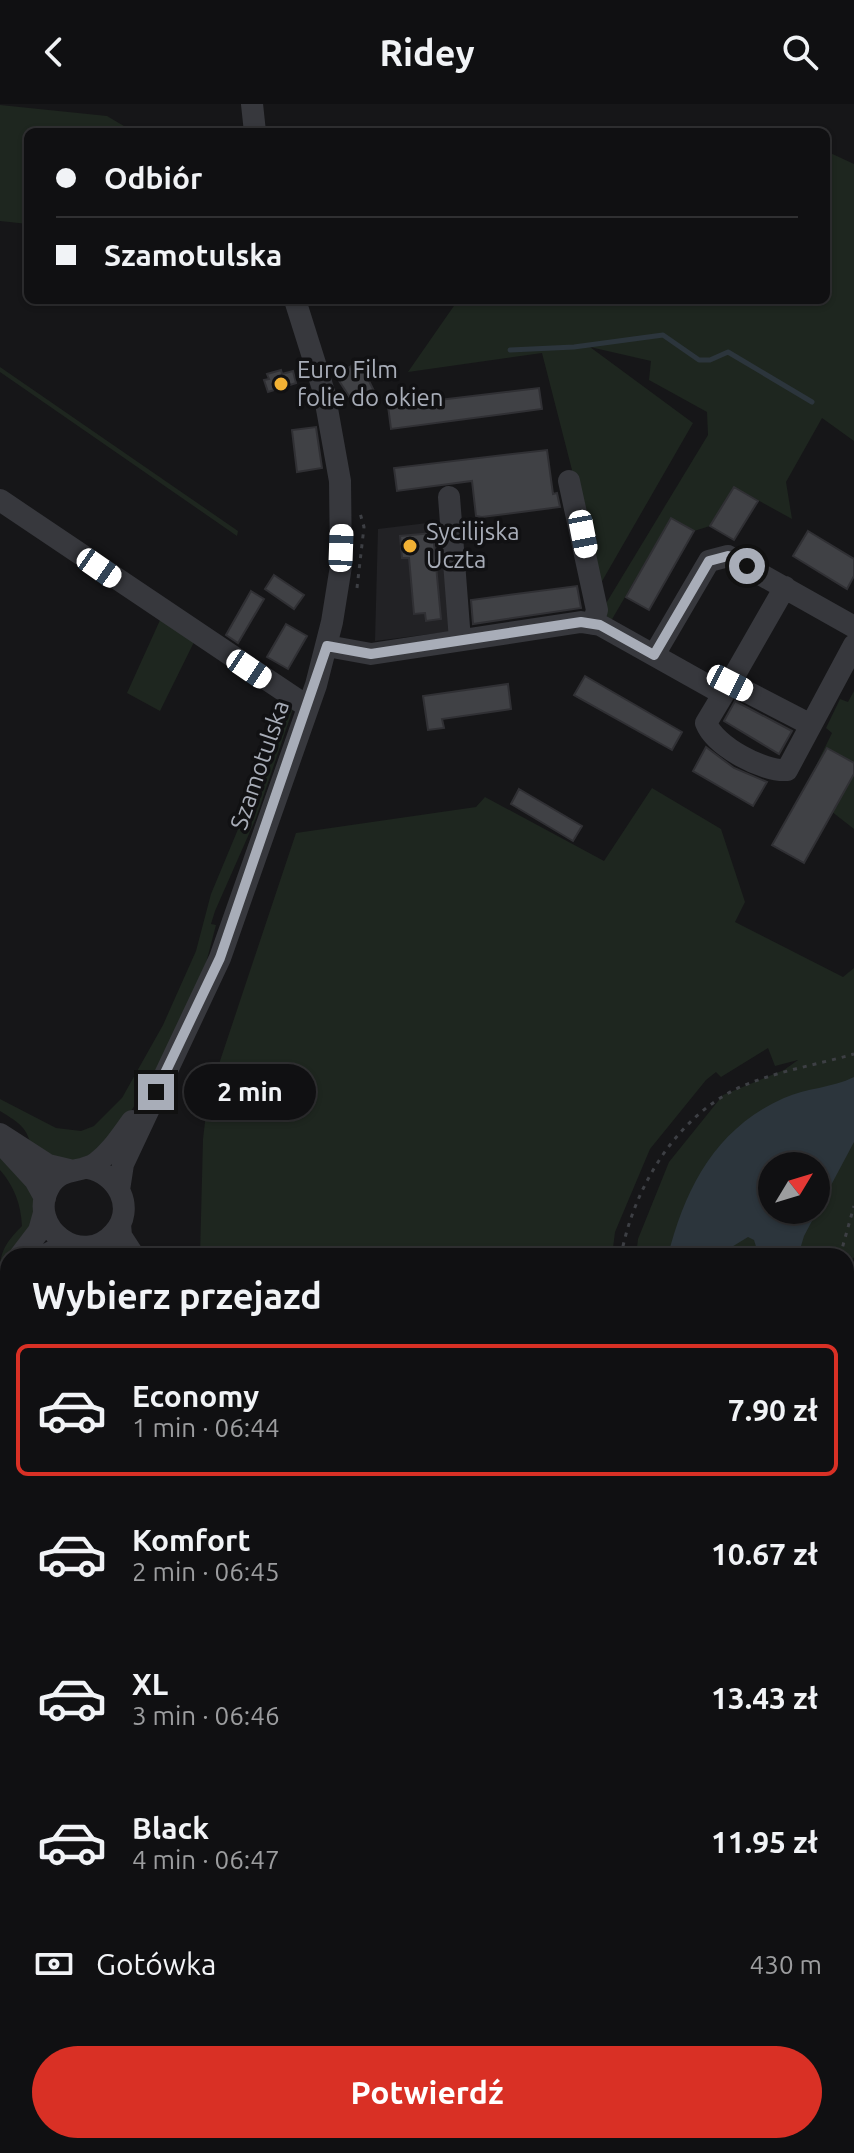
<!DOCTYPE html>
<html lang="pl">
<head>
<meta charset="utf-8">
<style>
	body { margin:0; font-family:Ubuntu,sans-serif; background:#1e1e20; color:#f1f3f6; height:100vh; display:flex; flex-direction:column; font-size:30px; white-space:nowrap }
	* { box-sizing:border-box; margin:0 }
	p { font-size:26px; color:#9c9d9f }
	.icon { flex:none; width:44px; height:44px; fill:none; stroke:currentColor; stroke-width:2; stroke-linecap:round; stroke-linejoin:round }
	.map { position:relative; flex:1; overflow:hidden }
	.side { position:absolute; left:0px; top:1144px; width:854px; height:906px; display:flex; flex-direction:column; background:#101012; border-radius:24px 24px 0 0; box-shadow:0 2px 6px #0004,0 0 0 2px #303032 }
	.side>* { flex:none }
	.banner { position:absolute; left:24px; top:24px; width:806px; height:176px; border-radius:12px; box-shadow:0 2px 6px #0004,0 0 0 2px #303032; display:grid; align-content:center; height:176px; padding:0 32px; background:#101012 }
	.needle { width:52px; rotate:52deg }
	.tools { position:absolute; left:758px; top:1048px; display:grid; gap:16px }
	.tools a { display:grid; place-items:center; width:72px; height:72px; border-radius:50%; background:#101012; box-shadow:0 2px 6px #0004,0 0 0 2px #303032; font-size:40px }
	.end { position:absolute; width:36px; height:36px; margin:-18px; border:10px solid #a8adb8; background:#111; box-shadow:0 0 0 4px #111 }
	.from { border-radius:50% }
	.bubble { position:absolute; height:56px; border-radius:28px; background:#101012; box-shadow:0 2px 6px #0004,0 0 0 2px #303032; font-size:26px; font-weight:700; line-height:56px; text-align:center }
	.car { position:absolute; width:24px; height:48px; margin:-24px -12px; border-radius:10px; box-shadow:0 0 6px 2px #0007; background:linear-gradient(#fff 24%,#345 0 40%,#fff 0 76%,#345 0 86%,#fff 0) }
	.banner b { display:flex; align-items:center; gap:28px; height:76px; font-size:30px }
	.banner b+b { border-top:2px solid #303032 }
	.banner i { width:20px; height:20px; background:#f1f3f6 }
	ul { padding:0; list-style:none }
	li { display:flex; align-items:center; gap:24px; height:132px; margin:0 16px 12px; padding:0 16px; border:4px solid transparent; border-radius:12px }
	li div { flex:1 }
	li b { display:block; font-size:30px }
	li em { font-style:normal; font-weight:700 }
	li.on { border-color:#d93025 }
	li>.icon { width:72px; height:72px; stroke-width:1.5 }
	h2 { padding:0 32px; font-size:36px; line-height:96px }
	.pay { display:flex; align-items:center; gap:20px; height:88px; padding:0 32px; font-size:30px }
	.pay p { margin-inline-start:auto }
	.button { display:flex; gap:16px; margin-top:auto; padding:16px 32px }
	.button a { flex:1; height:92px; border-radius:48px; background:#d93025; color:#fff; font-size:32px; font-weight:700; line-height:92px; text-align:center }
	header { display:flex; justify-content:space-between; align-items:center; height:104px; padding:0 32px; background:#101012; font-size:36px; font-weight:700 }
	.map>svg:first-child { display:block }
	.built { fill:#222225 }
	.green { fill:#1e261f; fill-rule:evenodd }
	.water { fill:#2c353c; fill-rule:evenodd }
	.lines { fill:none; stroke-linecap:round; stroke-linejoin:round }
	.stream { stroke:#2c353c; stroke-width:5 }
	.building { fill:#404145; stroke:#303034; stroke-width:2 }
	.path { stroke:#3d3f44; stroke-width:3; stroke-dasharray:4 6; stroke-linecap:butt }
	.minor { stroke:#37383d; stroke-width:22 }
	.route { stroke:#a8adb8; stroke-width:10 }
	.poi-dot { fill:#f2b134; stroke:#111113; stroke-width:3 }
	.labels { text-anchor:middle; stroke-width:7; stroke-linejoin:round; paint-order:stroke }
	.poi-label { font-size:24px; fill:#a8adb8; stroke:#111113; text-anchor:start }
	.street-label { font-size:24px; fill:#a8adb8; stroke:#111113 }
</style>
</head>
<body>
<header><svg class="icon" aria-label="back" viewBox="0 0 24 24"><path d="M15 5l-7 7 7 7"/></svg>Ridey<svg class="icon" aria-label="search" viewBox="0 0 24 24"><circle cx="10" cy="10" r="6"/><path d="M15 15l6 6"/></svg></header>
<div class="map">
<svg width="854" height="2049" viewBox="0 0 854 2049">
	<rect width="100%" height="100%" fill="#161618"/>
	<path class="built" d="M444 417 454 527 375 537 378 425Z"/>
	<path class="green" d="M0 1 107 12 134 28H28V120L0 117Z
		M826 47 854 60V337L822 314 786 378 792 415 734 383 710 422 694 427 671 414 611 517 602 506 708 331 707 308 649 276 651 257 590 243 693 319 601 479 542 249 408 268 458 196H826Z
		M0 263 238 427 237 432 0 268Z
		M161 514 195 536 160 607 127 589Z
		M854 587V725L804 686 832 629 826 624 840 595 848 598Z
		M295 599 256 714 215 807 211 820 216 821 204 867 153 975 106 1043 71 1059 31 1042C27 1022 16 1017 0 1007V995L56 1024 81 1027 94 1022 122 994 163 921 196 847 211 790 289 603Z
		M652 684 721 725 745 798 735 818 843 873 854 864V1153L846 1164V1152H636L638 1135 669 1058 723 991 784 966 798 956 775 962 768 944 721 973 716 968 706 976 650 1045 615 1128 612 1152H200L203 1035 208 993 296 729 476 703 485 693 604 757ZM772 1062H816V1106H772Z
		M0 1047 31 1078 36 1116 0 1165C0 1146 9 1135 22 1122 21 1100 14 1082 0 1066Z
		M854 1194V1413L846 1425V1206Z
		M854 1420V1663L846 1673V1431Z
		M0 1803H8V1943L0 1939Z
		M0 1993 8 1998V2042H71L82 2049H0Z
		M394 2042H653L646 2049H395Z"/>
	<path class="water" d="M854 973V1038L804 1132 798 1152H759L754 1136 748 1133 717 1152H668C685 1084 716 1024 784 994 806 984 832 984 854 973ZM772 1062H816V1106H772Z
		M854 1663V2049H646L653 2042H846V1673Z"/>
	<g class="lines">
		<path class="stream" d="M510 246 574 243 663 231 699 256H710L728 248 812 298"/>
	</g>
	<path class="building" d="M359 257 374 287 354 300 336 272Z
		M281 266 282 270 293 267 296 279 268 288 264 276 269 275 267 270Z
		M539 284 542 305 391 325 388 302Z
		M316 323 322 364 297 368 292 326Z
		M547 346 553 390 557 389 560 403 482 413 476 412 472 377 397 387 394 364Z
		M734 383 758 397 734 436 710 422Z
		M671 414 694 427 649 506 626 493Z
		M808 427 854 455V472L847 485 793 452Z
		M433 429 441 515 426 517 425 509 414 510 409 454H402L400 432Z
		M274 471 304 491 294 505 265 485Z
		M577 482 581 504 473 520 471 496Z
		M251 487 264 495 238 539 226 531Z
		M286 520 307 532 288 565 267 553Z
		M585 572 682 628 672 646 574 591Z
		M508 580 511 605 442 615 444 624 428 626 423 592Z
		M735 597 792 627 779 650 724 617Z
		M706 643 734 664 767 678 753 702 693 667Z
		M827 644 854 659V670L804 759 772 741Z
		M519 685 582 722 573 737 511 700Z"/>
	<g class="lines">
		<path class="path" d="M357 484 364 423 360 409
			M621 1152C633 1086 674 1016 736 985 772 968 816 961 854 950
			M840 1152 854 1102
			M0 1212 8 1205
			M846 1230 850 1245 846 1261
			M0 1323H8
			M846 1511 854 1506
			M846 1630 854 1626
			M454 2049 459 2042
			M470 2049 478 2042
			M578 2049 583 2042
			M633 2049 640 2042"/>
		<path class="minor" d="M252 0 255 28
			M569 377 597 506 593 520
			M449 393 460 536
			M0 396 308 603
			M785 483 730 579 811 621
			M327 542 371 550 581 518 600 521 723 590
			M654 551 709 457 728 452 854 523
			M730 579 706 619C715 642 763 668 787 666L854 541
			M0 1030 48 1061 69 1066
			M0 1038 35 1076 45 1094
			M88 1064C118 1070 136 1104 114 1129 83 1165 26 1124 49 1083 61 1062 80 1070 96 1059 111 1048 121 1032 132 1017
			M119 1086 123 1060 220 854 316 581 332 518 341 462 340 377 324 288 295 196
			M120 1120 121 1132 134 1152
			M20 1152 39 1127 44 1109
			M44 1152 57 1145 79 1143
			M0 1179 8 1168
			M0 1280 8 1272
			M0 1389 8 1404
			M0 1426 8 1435
			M0 1987 8 1993
			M79 2042 89 2049
			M124 2049 126 2042"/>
	</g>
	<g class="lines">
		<path class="route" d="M156 988 220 854 327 542 371 550 581 518 600 521 654 551 709 457 728 452 747 462"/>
	</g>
	<g class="poi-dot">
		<circle cx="281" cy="280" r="8"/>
		<circle cx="410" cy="442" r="8"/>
	</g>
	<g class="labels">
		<g class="poi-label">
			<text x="297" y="274">Euro Film<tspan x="297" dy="28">folie do okien</tspan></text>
			<text x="426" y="436">Sycilijska<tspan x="426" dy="28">Uczta</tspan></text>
		</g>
		<g class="street-label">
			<text transform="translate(260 661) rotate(-71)" y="8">Szamotulska</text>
		</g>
	</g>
</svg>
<div class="tools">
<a><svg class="needle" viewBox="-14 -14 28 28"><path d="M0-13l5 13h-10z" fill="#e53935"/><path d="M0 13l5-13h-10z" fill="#9c9d9f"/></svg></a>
</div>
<i class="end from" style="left:747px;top:462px"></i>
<i class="end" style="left:156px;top:988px"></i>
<div class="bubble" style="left:184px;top:960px;width:132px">2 min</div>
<i class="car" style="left:583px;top:430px;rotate:169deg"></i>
<i class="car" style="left:341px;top:444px;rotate:2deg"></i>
<i class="car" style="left:99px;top:464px;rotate:125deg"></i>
<i class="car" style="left:249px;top:565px;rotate:124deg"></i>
<i class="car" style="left:730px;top:579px;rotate:117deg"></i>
<div class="banner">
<b><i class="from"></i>Odbiór</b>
<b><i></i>Szamotulska</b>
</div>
<section class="side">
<h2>Wybierz przejazd</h2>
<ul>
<li class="on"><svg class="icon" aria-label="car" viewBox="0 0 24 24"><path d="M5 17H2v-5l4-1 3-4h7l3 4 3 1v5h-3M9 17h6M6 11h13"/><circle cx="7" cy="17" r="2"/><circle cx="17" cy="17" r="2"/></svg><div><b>Economy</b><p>1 min · 06:44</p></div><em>7.90 zł</em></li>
<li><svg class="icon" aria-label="car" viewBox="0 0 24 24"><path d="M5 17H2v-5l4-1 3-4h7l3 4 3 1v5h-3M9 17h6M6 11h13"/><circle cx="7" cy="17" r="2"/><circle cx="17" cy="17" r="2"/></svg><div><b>Komfort</b><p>2 min · 06:45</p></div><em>10.67 zł</em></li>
<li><svg class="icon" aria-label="car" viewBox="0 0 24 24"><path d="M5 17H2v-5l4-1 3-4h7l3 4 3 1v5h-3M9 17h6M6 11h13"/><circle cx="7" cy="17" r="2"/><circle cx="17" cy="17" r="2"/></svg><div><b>XL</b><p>3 min · 06:46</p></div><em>13.43 zł</em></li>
<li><svg class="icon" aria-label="car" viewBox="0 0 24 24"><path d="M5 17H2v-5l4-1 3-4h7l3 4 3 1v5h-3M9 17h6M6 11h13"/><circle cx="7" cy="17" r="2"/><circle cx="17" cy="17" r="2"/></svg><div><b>Black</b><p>4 min · 06:47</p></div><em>11.95 zł</em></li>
</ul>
<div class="pay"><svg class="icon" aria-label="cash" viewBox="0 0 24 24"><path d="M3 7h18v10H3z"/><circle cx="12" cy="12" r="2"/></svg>Gotówka<p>430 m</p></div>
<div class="button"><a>Potwierdź</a></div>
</section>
</div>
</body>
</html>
